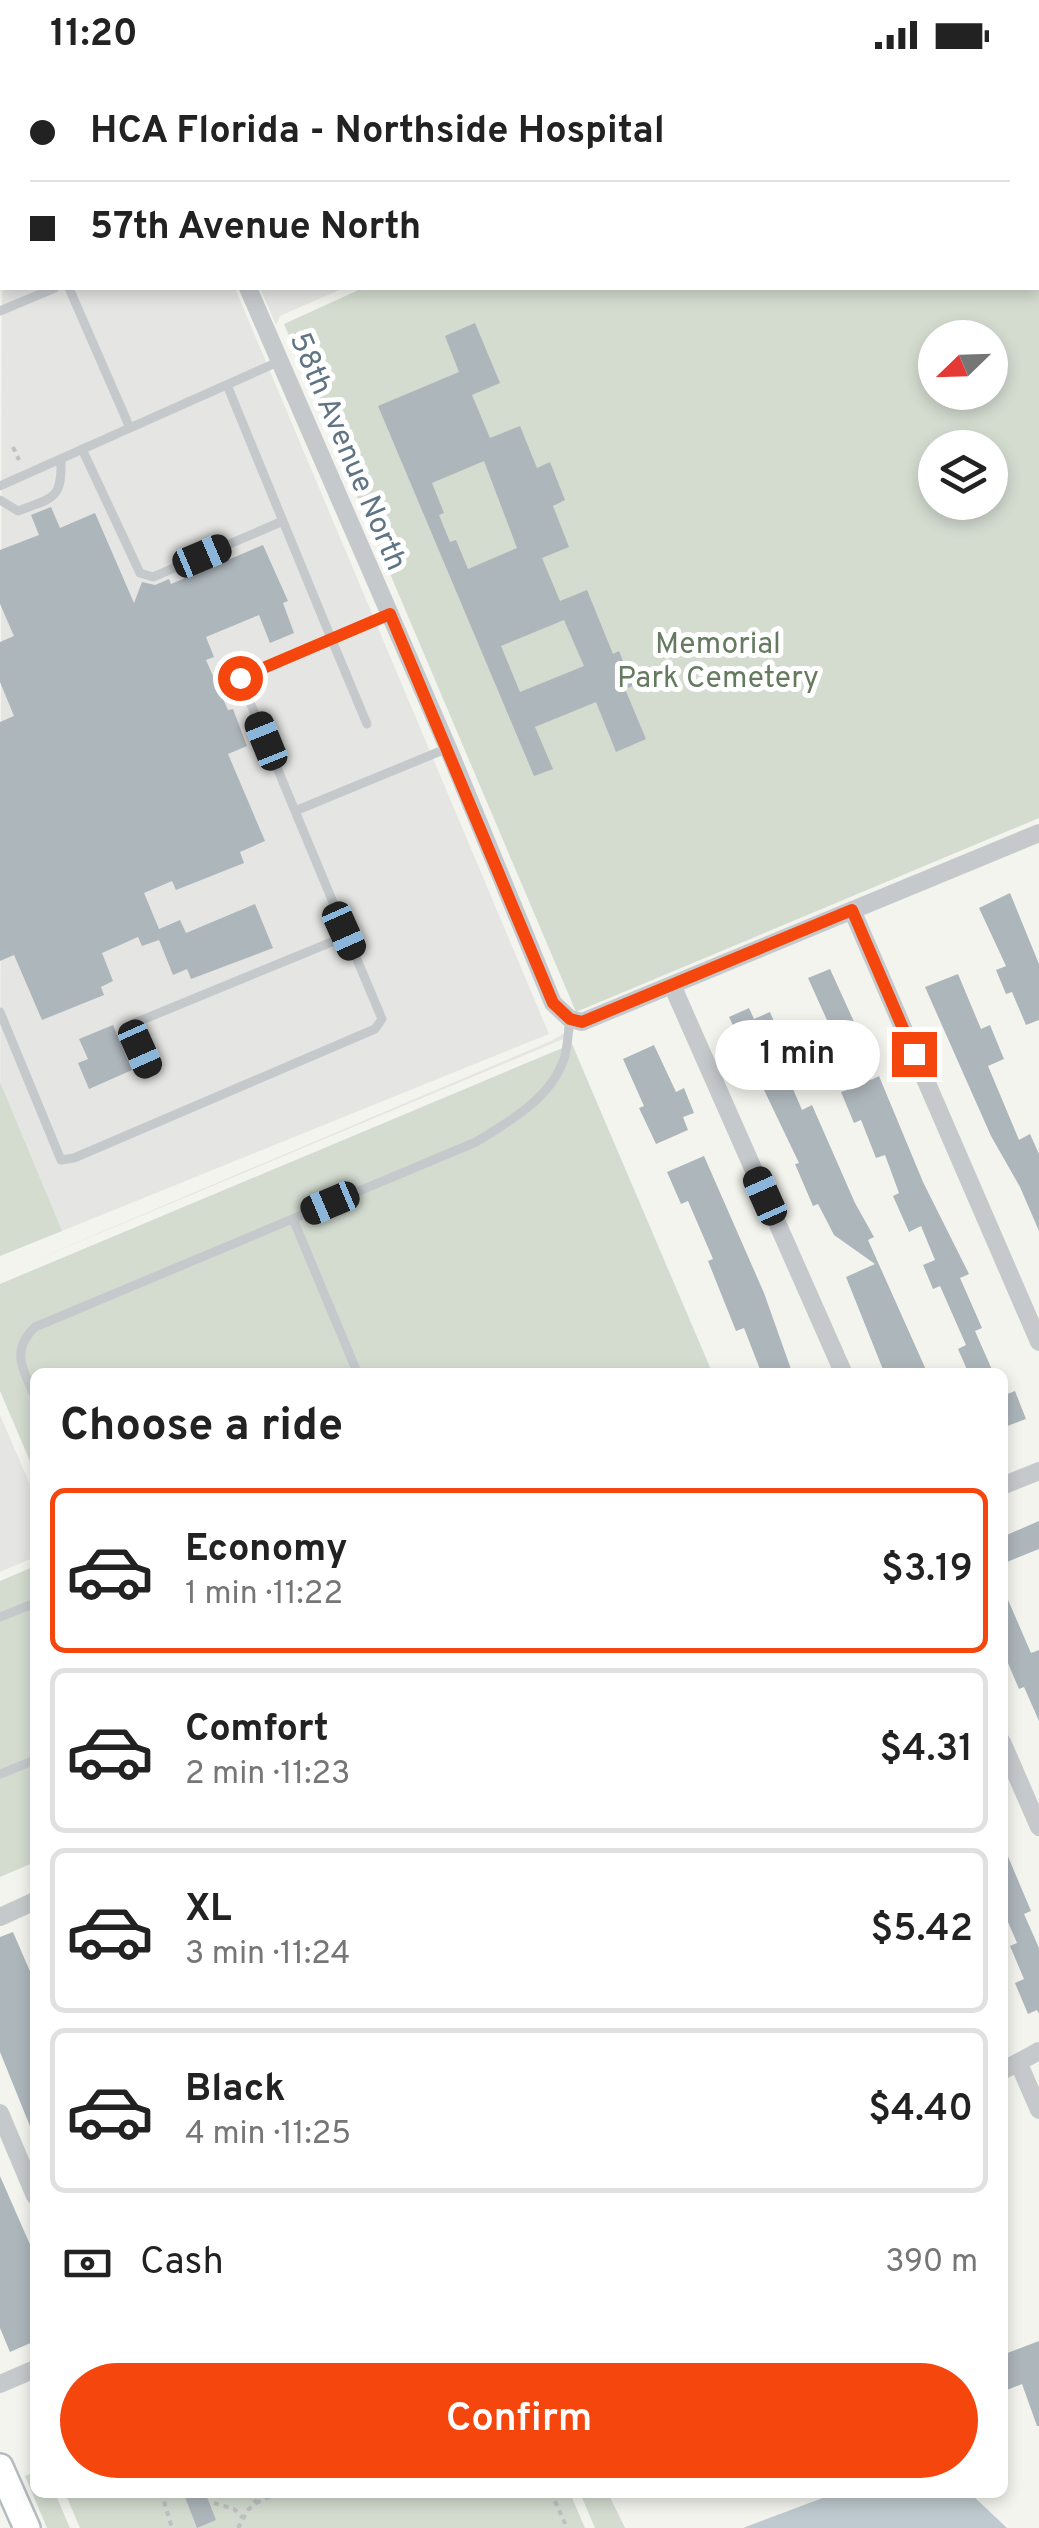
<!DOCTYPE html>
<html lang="en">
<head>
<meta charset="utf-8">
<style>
	body { margin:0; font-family:Overpass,sans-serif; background:#f2f2f2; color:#222; height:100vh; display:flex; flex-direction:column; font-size:38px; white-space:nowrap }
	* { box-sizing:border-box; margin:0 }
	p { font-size:32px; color:#767676 }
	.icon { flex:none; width:55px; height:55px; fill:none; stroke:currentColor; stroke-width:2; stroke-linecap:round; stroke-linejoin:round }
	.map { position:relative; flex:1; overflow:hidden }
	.side { position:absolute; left:30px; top:1298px; width:978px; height:1130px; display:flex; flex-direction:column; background:#fff; border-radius:15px; box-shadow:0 5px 15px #0003 }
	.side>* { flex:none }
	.top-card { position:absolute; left:0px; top:0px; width:1040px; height:220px; box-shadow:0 5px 15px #0003; display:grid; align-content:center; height:220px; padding:0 30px; background:#fff }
	.needle { width:65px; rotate:247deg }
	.tools { position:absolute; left:918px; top:250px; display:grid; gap:20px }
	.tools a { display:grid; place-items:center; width:90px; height:90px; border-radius:50%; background:#fff; box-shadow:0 5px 15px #0003; font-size:50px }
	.end { position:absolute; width:45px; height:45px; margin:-22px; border:12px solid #f5460e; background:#fff; box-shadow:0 0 0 5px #fff }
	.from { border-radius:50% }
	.bubble { position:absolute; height:70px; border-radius:35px; background:#fff; box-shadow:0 5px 15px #0003; font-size:32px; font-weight:600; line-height:70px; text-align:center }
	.car { position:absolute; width:30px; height:60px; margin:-30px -15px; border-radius:12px; box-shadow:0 0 8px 2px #0007; background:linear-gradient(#222 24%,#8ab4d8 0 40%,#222 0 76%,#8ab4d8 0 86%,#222 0) }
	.top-card b { display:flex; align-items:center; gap:35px; height:95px; font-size:38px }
	.top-card b+b { border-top:2px solid #e0e0e0 }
	.top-card i { width:25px; height:25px; background:#222 }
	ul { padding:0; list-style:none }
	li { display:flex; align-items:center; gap:30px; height:165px; margin:0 20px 15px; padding:0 10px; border:5px solid #e0e0e0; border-radius:15px }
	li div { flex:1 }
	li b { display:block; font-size:38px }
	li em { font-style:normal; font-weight:600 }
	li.on { border-color:#f5460e }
	li>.icon { width:90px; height:90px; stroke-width:1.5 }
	h2 { padding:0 30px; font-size:45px; line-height:120px }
	.pay { display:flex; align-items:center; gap:25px; height:110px; padding:0 30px; font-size:38px }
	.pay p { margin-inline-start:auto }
	.action { display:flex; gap:20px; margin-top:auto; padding:20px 30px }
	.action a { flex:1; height:115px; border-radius:60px; background:#f5460e; color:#fff; font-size:40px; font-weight:600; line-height:115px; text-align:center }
	.status { display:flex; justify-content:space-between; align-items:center; height:70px; padding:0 50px; background:#fff; direction:ltr }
	.status svg { height:28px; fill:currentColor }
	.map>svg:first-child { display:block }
	.built { fill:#e5e6e3 }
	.green { fill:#d4dcd0; fill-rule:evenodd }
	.water { fill:#becacf }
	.building { fill:#adb6bb; fill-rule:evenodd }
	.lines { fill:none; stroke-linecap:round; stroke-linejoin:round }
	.secondary-casing { stroke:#b5bbbf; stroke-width:30 }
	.path { stroke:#bec0c2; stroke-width:4; stroke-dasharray:5 5; stroke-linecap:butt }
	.lane { stroke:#c6c9cc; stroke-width:9 }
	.street { stroke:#c6c9cc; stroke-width:18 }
	.secondary { stroke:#fff; stroke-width:25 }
	.route { stroke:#f5460e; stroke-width:12 }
	.labels { text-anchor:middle; stroke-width:10; stroke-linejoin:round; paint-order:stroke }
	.street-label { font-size:30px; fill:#607484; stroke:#fff }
	.park-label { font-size:30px; fill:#657a5f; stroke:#fff }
</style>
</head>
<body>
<div class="status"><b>11:20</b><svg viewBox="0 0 49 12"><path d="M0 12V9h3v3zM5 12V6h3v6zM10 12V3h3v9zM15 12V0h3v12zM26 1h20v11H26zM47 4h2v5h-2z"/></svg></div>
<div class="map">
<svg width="1039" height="2458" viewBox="0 0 1039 2458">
	<rect width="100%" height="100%" fill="#f4f4ef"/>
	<path class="built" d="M166 0H424L425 2H168Z
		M2 64V218H235L549 964 62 1161 0 1172Z
		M260 218H344L280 246 276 255Z
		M566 962 568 967 0 1205 551 971Z
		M0 1345 35 1426V1487L0 1502Z"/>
	<path class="green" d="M434 0H1039V748L576 942 284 254 363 218H1038V2ZM935 268H990V322H935ZM935 378H990V432H935Z
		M572 974 712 1302H35V1403L0 1321V1214Z
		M0 1012 62 1161 0 1186Z
		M35 1496V1792L0 1807V1511Z
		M35 2402V2422L55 2423 70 2458H47L25 2406Z
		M65 2423H570L585 2458H80Z
		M580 2423H608L625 2458H595Z"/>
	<path class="water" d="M836 2423H970L1007 2458H743Z"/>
	<path class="building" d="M475 253 500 313 472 325 490 368 520 356 537 398 550 392 565 430 553 436 569 477 542 488 560 531 587 520 613 584 619 581 633 616 625 619 646 669 616 682 596 632 535 657 553 699 534 706 378 336 459 302 445 266ZM484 391 517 478 468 499 456 470 450 472 439 445 444 443 432 413ZM564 550 584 596 520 622 501 576Z
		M51 437 60 458 95 443 134 533 142 512 155 515 169 509 171 514 263 475 288 531 283 533 294 563 270 573 259 545 206 567 214 587 206 590 228 640 233 639 247 676 228 684 265 771 240 782 244 793 176 820 172 811 144 823 159 859 180 850 186 863 255 834 273 878 191 909 187 899 173 905 159 870 142 876 138 867 102 883 113 911 101 917 104 925 42 950 14 885 0 891V652L14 646 0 612V572L14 566 0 534V480L39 465 31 445Z
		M1010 823 1039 894V950L1026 955 1012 922 1006 924 996 900 1006 896 979 838Z
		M830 899 861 967 853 970 871 1010 879 1006 923 1112 969 1204 960 1208 982 1258 975 1261 993 1302H968L958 1279 966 1275 940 1216 933 1219 923 1195 935 1190 921 1156 909 1162 893 1126 899 1123 885 1085 876 1088 861 1050 854 1053 841 1022 847 1020 822 963 831 959 808 908Z
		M958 904 981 959 990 955 1004 989 988 996 1019 1070 1030 1064 1039 1084V1161L1020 1117 991 1066 925 917Z
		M749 938 754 949 770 942 798 1008 790 1012 802 1040 812 1035 855 1133 874 1167 868 1170 927 1302H884L846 1207 875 1194 834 1165 818 1134 813 1136 795 1094 799 1093 729 947Z
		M113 955 132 1000 89 1019 78 993 88 989 79 969Z
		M654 975 676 1022 684 1018 694 1043 683 1047 688 1060 656 1074 639 1038 644 1036 623 989Z
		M704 1086 764 1223 792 1302H761L744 1258 736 1261 708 1191 713 1189 688 1131 681 1134 667 1102Z
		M1015 1321 1026 1349 1002 1358V1326Z
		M1039 1451V1479L1002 1494V1467Z
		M1002 1516 1031 1583 1039 1580V1651L1024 1617 1019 1619 1002 1579Z
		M1004 1777 1031 1841 1024 1844 1039 1878V1944L1037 1940 1028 1944 1015 1913 1024 1909 1010 1876 1017 1873 1002 1838Z
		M13 1862 35 1913 34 2066 0 1982V1867Z
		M0 2106 35 2186V2271L10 2282 0 2258Z
		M1039 2271V2356H1037L1022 2314 1002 2322V2285Z
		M183 2422H205L216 2450 197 2458Z"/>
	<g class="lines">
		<g class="secondary-casing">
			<path id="secondary" d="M102 2 108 0
				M0 45 2 44
				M0 2397 27 2458"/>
		</g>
		<path class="path" d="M13 377 19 390
			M161 2422 172 2458
			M551 2422 567 2458
			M214 2433 234 2439 243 2448
			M256 2433 280 2422
			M238 2458 248 2440 256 2433 251 2422"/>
		<path class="lane" d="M410 2 415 0
			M69 218 130 358
			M0 241 55 218
			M227 315 331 568 390 544
			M82 379 140 503 153 507 283 451
			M0 416 280 291
			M0 430 18 441C54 427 62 430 61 389
			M367 654 331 568 240 608 295 741 448 678
			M0 942 61 1090 74 1088 375 959 382 949 345 861
			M150 1001 131 957 137 952 339 869 345 861 295 741
			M293 1149 357 1302
			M35 1327C23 1299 10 1281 35 1257L476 1072C510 1051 550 1029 564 989 568 977 568 962 570 949
			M0 1547 35 1533
			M0 1704 35 1690"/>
		<path class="street" d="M155 0 156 2
			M248 218 448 678 553 933 570 949 582 952 1039 763
			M852 840 1039 1272
			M672 915 843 1302
			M1002 1416 1039 1401
			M1002 1672 1039 1757
			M0 1847 35 1831
			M1019 1994 1039 2040
			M1002 2001 1039 1981
			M0 2043 35 2126
			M0 2314 35 2299"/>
		<use href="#secondary" class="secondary"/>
	</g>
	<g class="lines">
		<path class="route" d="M240 608 390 544 553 933 570 949 582 952 852 840 914 984"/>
	</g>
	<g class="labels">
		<g class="street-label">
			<text transform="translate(349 381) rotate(67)" y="10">58th Avenue North</text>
		</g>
		<g class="park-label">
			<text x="718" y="583">Memorial<tspan x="718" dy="34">Park Cemetery</tspan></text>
		</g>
	</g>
</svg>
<div class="tools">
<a><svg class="needle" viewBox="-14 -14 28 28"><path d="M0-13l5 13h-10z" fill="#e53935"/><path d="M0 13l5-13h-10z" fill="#767676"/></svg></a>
<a><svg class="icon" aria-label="layers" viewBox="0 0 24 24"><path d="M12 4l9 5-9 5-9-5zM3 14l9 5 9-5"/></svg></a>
</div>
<i class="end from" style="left:240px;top:608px"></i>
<i class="end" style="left:914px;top:984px"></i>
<div class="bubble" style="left:715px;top:950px;width:165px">1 min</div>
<i class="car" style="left:202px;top:486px;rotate:67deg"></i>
<i class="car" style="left:266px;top:671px;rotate:338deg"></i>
<i class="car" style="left:344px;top:861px;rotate:156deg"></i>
<i class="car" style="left:140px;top:979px;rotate:156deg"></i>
<i class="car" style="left:765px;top:1126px;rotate:336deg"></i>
<i class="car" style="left:330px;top:1133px;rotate:247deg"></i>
<div class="top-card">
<b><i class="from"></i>HCA Florida - Northside Hospital</b>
<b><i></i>57th Avenue North</b>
</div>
<section class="side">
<h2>Choose a ride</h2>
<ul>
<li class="on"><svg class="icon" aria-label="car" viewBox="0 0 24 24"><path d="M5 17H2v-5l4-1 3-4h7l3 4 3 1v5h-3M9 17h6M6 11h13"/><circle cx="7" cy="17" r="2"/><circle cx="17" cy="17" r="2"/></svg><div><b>Economy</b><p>1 min · 11:22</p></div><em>$3.19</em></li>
<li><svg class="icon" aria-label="car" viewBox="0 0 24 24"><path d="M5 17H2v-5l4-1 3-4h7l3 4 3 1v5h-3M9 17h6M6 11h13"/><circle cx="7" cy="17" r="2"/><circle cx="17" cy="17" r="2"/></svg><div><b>Comfort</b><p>2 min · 11:23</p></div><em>$4.31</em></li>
<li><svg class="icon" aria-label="car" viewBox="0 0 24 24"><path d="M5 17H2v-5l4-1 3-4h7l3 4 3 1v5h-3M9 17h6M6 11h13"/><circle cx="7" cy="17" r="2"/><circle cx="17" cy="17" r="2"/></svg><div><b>XL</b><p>3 min · 11:24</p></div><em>$5.42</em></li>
<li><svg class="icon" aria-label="car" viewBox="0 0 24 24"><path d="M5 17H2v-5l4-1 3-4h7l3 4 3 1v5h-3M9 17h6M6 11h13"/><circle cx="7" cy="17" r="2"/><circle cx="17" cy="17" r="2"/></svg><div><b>Black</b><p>4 min · 11:25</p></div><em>$4.40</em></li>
</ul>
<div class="pay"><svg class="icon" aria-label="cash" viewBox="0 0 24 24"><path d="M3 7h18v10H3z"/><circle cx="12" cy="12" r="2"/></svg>Cash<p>390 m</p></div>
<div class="action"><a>Confirm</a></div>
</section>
</div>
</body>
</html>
